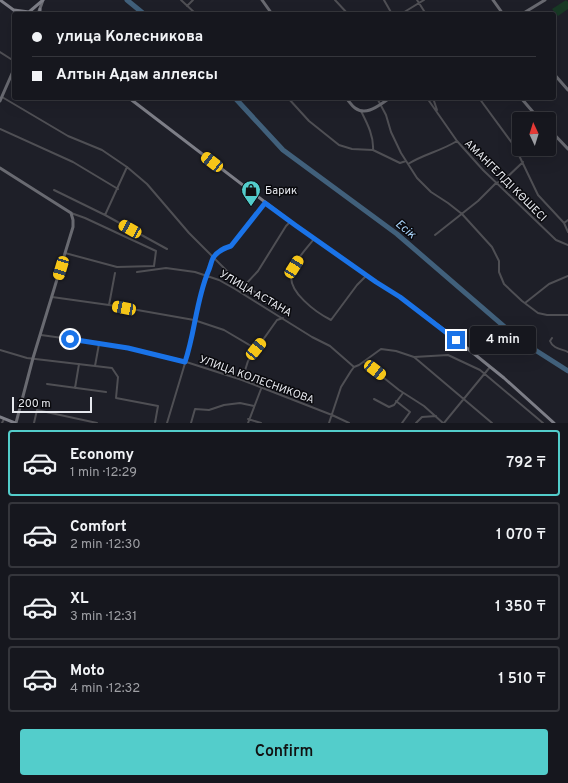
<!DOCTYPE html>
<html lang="en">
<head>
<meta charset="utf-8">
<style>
	body { margin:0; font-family:Overpass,sans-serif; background:#23242b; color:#f1f3f6; height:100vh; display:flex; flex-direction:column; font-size:15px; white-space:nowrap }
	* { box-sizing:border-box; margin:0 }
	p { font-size:13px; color:#9e9fa4 }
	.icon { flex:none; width:22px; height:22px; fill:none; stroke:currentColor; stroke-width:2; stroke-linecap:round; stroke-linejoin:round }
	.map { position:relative; height:423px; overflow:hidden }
	.drawer { display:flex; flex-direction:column; background:#16171e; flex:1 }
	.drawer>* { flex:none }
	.hud { position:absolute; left:12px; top:12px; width:544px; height:88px; border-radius:4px; box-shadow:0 4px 16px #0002,0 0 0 1px #35363c; display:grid; align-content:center; height:88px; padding:0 20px; background:#16171e }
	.needle { width:26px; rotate:356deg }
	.tools { position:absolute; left:512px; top:112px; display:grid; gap:8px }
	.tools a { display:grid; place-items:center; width:44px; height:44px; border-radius:4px; background:#16171e; box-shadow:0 4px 16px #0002,0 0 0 1px #35363c; font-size:20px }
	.scale { position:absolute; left:12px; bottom:10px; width:80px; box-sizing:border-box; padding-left:4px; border:2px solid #e6e8ee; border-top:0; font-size:11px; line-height:14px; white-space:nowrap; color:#e6e8ee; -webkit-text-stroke:3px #09090d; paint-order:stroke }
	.end { position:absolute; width:18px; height:18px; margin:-9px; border:5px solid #1a73e8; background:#fff; box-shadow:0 0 0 2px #fff }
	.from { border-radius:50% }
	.bubble { position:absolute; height:28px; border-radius:4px; background:#16171e; box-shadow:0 4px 16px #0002,0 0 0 1px #35363c; font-size:13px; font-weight:600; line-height:28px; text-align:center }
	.car { position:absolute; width:12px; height:24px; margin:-12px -6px; border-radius:5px; box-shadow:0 0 3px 1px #0007; background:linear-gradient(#f5c518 24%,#345 0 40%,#f5c518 0 76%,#345 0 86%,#f5c518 0) }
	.hud b { display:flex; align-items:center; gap:14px; height:38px; font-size:15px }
	.hud b+b { border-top:1px solid #35363c }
	.hud i { width:10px; height:10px; background:#f1f3f6 }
	ul { padding:7px 0 0; list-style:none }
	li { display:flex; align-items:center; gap:12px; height:66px; margin:0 8px 6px; padding:0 12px; border:2px solid #35363c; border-radius:4px }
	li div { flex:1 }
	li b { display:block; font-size:15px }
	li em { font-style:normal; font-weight:600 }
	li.selected { border-color:#53cdcb }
	li>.icon { width:36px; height:36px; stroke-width:1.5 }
	.action { display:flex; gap:8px; margin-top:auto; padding:8px 20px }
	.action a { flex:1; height:46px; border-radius:4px; background:#53cdcb; color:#111; font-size:16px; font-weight:600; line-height:46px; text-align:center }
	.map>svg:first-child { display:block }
	.green { fill:#183925 }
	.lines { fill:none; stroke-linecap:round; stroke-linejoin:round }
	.river { stroke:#41607b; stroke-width:5 }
	.street { stroke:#4f4f54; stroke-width:2 }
	.secondary { stroke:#696a71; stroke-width:3 }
	.primary { stroke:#7d7e87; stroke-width:3 }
	.route { stroke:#1a73e8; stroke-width:5 }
	.labels { text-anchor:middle; stroke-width:3; stroke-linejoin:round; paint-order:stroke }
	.street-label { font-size:11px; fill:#e6e8ee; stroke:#09090d }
	.poi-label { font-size:11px; fill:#e6e8ee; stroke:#09090d; text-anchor:start }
	.water-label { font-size:12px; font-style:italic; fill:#a7d1f7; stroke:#09090d }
</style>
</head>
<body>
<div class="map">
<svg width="568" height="423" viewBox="0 0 568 423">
	<rect width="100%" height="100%" fill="#1e1f28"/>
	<path class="green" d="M566 0 568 2V9L558 16 552 9Z"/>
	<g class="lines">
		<path class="river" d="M127 0 144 14
			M235 98 283 150 397 234 521 341 568 371"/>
		<path class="street" d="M181 0 196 14
			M335 0 348 14
			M384 0 392 14
			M417 0 426 14
			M187 6 193 0
			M401 14 424 0
			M0 52 14 61
			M2 97 68 136 102 150 127 167 147 184 189 233 232 276 241 284 245 285 258 271 286 226 290 222
			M288 98 309 121 339 145 352 149 373 150 400 163 406 161
			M377 98 386 115 391 132 401 153 417 178 431 192 448 203 462 214 492 247 499 261V272L504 284 522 301 538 313 547 315H568
			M427 98 457 141 483 170 556 240 568 245
			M433 98 437 110
			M479 98 515 147 538 195 564 223 568 232
			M361 111C367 123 374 136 373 150
			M0 129 73 162 118 189
			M408 164C424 154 441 151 457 141
			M54 190 105 215 167 249
			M105 215 127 167
			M564 223 568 220
			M435 235 478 201 496 183 503 181 523 162
			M314 239C306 249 295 260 292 273 286 291 317 313 331 320L357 285 366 276
			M65 253 117 267 154 266 156 251 85 218 71 213
			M137 272 166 268 195 272 219 280 235 289 312 337 330 346 354 367
			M245 285 255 292 262 300 276 310
			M52 297 109 305 194 320 224 330 256 349
			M525 303 549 284 568 276
			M109 305 115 273
			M41 335 127 347 177 359 242 380 332 415 349 423
			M552 338 550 341C553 349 562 349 568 352
			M0 350 27 358 112 368 118 377 116 398 158 406 155 423
			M414 357 448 355 480 370 543 423
			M364 362 399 390 424 406 443 423
			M95 366 99 344
			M242 380 248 361 277 320 283 318
			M47 384 106 392
			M75 388 79 364
			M374 399 389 407 394 405 403 393
			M396 401 410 412 402 423
			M248 419 261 423
			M2 423 4 419
			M34 423 37 410 97 423
			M167 423 189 350 194 320 207 275 213 257 223 249 231 246 265 203
			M191 423 195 409 209 410 224 405 240 403 254 406
			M248 423 261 389
			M329 423 341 387 351 371 354 367 359 365 381 349 396 351 414 357 492 423
			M416 423 422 417 436 416
			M444 423 490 367"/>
		<path class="secondary" d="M262 0 272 14
			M493 0 503 14
			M38 14 43 0
			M522 14 545 0
			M554 74 568 90
			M346 98C349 101 351 105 355 108 367 117 380 104 390 98
			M521 98 539 119
			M0 101 14 69
			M549 129 568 149
			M0 168 71 213 73 220V227L33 358 16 423"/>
		<path class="primary" d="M0 0 19 14
			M40 9V14
			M14 10 29 12 43 0
			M129 98 295 225 376 282 400 297 447 332 504 378 554 423
			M0 417 15 423"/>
	</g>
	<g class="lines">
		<path class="route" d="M70 339 128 348 185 362C195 333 196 301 208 272 210 268 211 262 213 258 217 252 224 248 231 246L265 203 295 225 376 282 400 297 456 340"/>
	</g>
	<defs>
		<g id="shop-pin" transform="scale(1)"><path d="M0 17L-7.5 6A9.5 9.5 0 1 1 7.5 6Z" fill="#53cdcb" stroke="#09090d"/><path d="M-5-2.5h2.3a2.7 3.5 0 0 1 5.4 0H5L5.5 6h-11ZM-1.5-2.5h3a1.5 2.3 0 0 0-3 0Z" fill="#111"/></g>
	</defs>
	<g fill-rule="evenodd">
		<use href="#shop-pin" x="251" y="190"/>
	</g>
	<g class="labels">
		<g class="street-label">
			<text transform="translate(506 180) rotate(45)" y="4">АМАНГЕЛДІ КӨШЕСІ</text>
			<text transform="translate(256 293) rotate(30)" y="4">УЛИЦА АСТАНА</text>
			<text transform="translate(257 379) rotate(20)" y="4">УЛИЦА КОЛЕСНИКОВА</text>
		</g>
		<g class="poi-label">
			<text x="265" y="194">Барик</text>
		</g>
		<g class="water-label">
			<text transform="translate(406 229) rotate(39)" y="4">Есік</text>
		</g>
	</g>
</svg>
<div class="tools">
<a><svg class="needle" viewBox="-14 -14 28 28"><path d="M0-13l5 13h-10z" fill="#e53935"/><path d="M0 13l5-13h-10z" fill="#9e9fa4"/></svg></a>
</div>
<div class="scale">200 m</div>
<i class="end from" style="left:70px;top:339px"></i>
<i class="end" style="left:456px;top:340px"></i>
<div class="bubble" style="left:470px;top:326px;width:66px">4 min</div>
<i class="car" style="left:212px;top:162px;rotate:308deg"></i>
<i class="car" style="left:130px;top:229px;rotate:299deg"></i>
<i class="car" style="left:294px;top:267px;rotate:32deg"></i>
<i class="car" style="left:61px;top:268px;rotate:197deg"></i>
<i class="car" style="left:124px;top:308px;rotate:281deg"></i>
<i class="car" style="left:256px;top:349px;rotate:39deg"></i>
<i class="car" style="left:375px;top:370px;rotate:128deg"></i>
<div class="hud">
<b><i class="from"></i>улица Колесникова</b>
<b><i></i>Алтын Адам аллеясы</b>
</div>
</div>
<section class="drawer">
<ul>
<li class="selected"><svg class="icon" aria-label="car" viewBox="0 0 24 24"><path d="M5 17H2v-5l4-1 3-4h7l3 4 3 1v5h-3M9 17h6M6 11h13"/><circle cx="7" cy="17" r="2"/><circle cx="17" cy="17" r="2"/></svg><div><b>Economy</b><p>1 min · 12:29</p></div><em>792 ₸</em></li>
<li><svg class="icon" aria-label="car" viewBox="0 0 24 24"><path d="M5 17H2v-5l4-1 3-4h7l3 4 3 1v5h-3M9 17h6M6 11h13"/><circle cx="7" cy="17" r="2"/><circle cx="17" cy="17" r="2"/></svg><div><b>Comfort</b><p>2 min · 12:30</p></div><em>1 070 ₸</em></li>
<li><svg class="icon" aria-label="car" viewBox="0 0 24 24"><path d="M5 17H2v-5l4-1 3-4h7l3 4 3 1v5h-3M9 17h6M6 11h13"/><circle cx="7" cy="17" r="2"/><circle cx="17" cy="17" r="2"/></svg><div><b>XL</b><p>3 min · 12:31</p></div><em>1 350 ₸</em></li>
<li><svg class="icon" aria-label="car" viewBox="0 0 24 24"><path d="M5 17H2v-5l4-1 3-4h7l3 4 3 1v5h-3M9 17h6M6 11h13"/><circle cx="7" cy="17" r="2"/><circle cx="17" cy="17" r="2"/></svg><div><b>Moto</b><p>4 min · 12:32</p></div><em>1 510 ₸</em></li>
</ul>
<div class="action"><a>Confirm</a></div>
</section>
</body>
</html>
